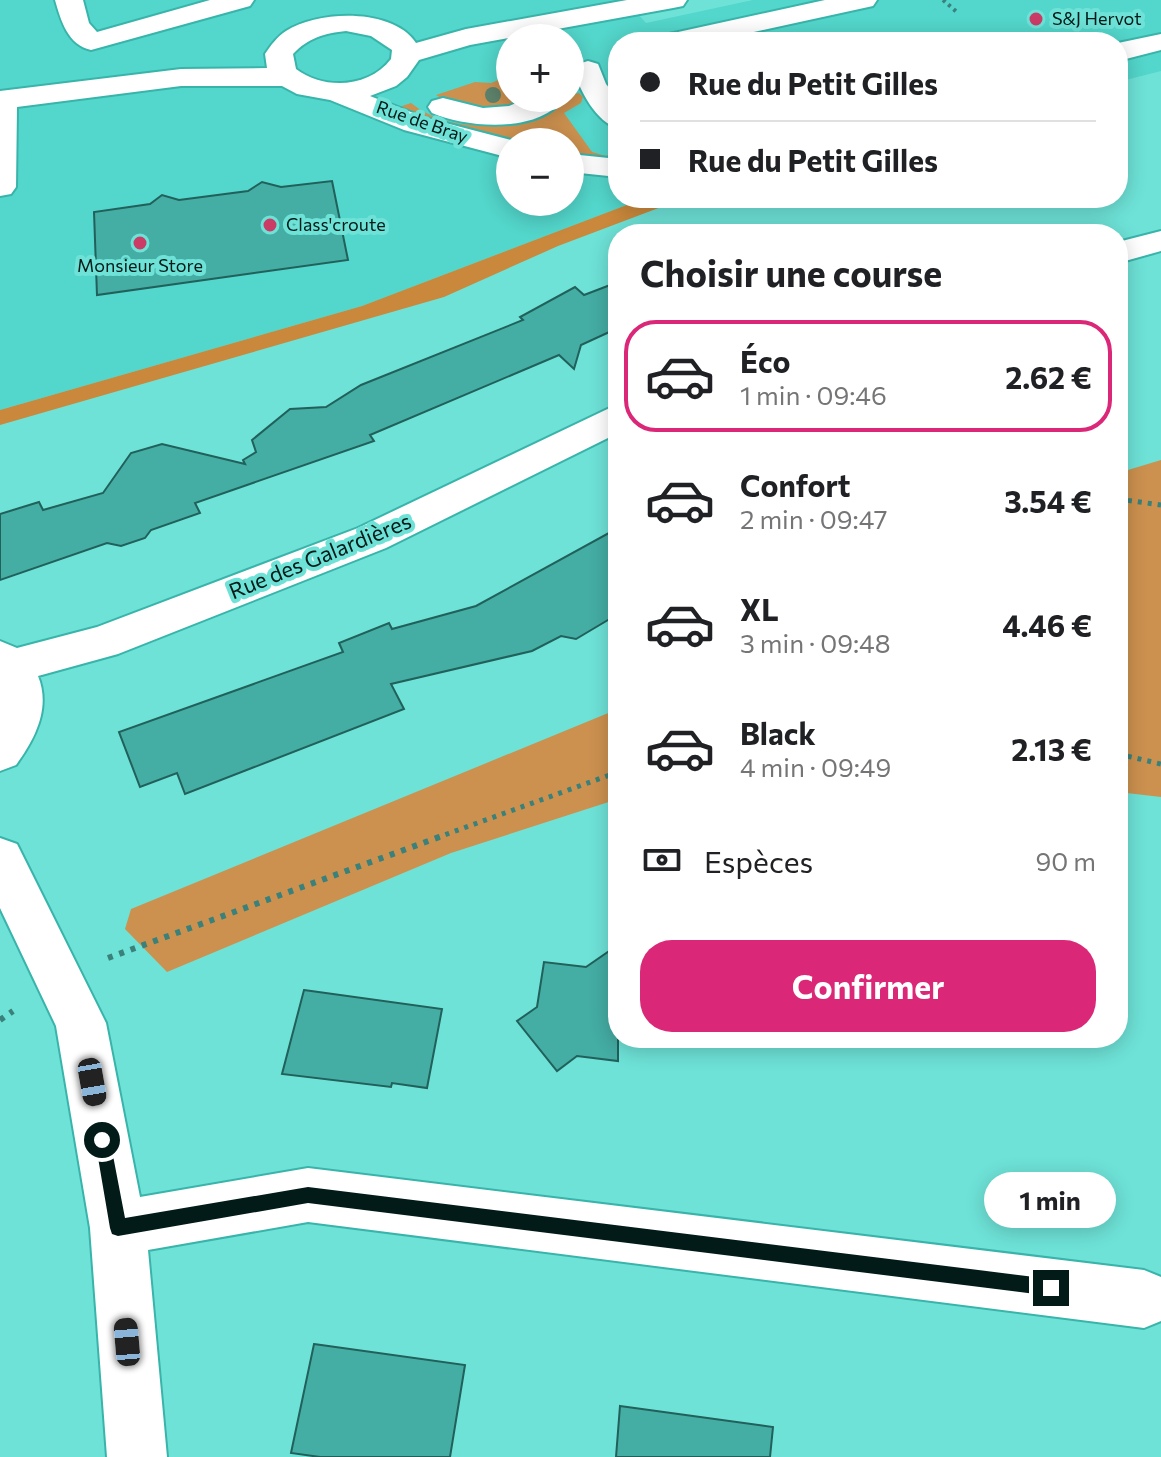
<!DOCTYPE html>
<html lang="fr">
<head>
<meta charset="utf-8">
<style>
	body { margin:0; font-family:Commissioner,sans-serif; background:#f6f6f6; color:#202124; height:100vh; display:flex; flex-direction:column; font-size:30px; white-space:nowrap }
	* { box-sizing:border-box; margin:0 }
	p { font-size:26px; color:#757577 }
	.icon { flex:none; width:44px; height:44px; fill:none; stroke:currentColor; stroke-width:2; stroke-linecap:round; stroke-linejoin:round }
	.map { position:relative; flex:1; overflow:hidden }
	.details { position:absolute; left:608px; top:224px; width:520px; height:824px; display:flex; flex-direction:column; background:#fff; border-radius:32px; box-shadow:0 4px 20px #0003 }
	.details>* { flex:none }
	.banner { position:absolute; left:608px; top:32px; width:520px; height:176px; border-radius:32px; box-shadow:0 4px 20px #0003; display:grid; align-content:center; height:176px; padding:0 32px; background:#fff }
	.controls { position:absolute; left:496px; top:24px; display:grid; gap:16px }
	.controls a { display:grid; place-items:center; width:88px; height:88px; border-radius:50%; background:#fff; box-shadow:0 4px 20px #0003; font-size:40px }
	.end { position:absolute; width:36px; height:36px; margin:-18px; border:10px solid #021b18; background:#fff; box-shadow:0 0 0 4px #fff }
	.from { border-radius:50% }
	.bubble { position:absolute; height:56px; border-radius:28px; background:#fff; box-shadow:0 4px 20px #0003; font-size:26px; font-weight:700; line-height:56px; text-align:center }
	.car { position:absolute; width:24px; height:48px; margin:-24px -12px; border-radius:10px; box-shadow:0 0 6px 2px #0007; background:linear-gradient(#222 24%,#8ab4d8 0 40%,#222 0 76%,#8ab4d8 0 86%,#222 0) }
	.banner b { display:flex; align-items:center; gap:28px; height:76px; font-size:30px }
	.banner b+b { border-top:2px solid #e0e0e0 }
	.banner i { width:20px; height:20px; background:#202124 }
	ul { padding:0; list-style:none }
	li { display:flex; align-items:center; gap:24px; height:112px; margin:0 16px 12px; padding:0 16px; border:4px solid transparent; border-radius:32px }
	li div { flex:1 }
	li b { display:block; font-size:30px }
	li em { font-style:normal; font-weight:700 }
	li.active { border-color:#db2777 }
	li>.icon { width:72px; height:72px; stroke-width:1.5 }
	h2 { padding:0 32px; font-size:36px; line-height:96px }
	.pay { display:flex; align-items:center; gap:20px; height:88px; padding:0 32px; font-size:30px }
	.pay p { margin-inline-start:auto }
	.cta { display:flex; gap:16px; margin-top:auto; padding:16px 32px }
	.cta a { flex:1; height:92px; border-radius:32px; background:#db2777; color:#fff; font-size:32px; font-weight:700; line-height:92px; text-align:center }
	.map>svg:first-child { display:block }
	.built { fill:#53d6cb; fill-rule:evenodd }
	.green { fill:#cc914f }
	.forest { fill:#c9883c }
	.building { fill:#44ada4; stroke:#21605b; stroke-width:2 }
	.lines { fill:none; stroke-linecap:round; stroke-linejoin:round }
	.minor-casing { stroke:#39b4aa; stroke-width:4 }
	.path-far2 { stroke:#39817a; stroke-width:4; stroke-dasharray:3 4; stroke-linecap:butt }
	.path-far1 { stroke:#39817a; stroke-width:5; stroke-dasharray:4 6; stroke-linecap:butt }
	.path { stroke:#39817a; stroke-width:6; stroke-dasharray:5 7; stroke-linecap:butt }
	.minor { fill:#fff; fill-rule:evenodd }
	.tree { fill:#5d826b }
	.route { fill:#021b18 }
	.poi-dot { fill:#ca3c66; stroke:#6ee2d7; stroke-width:3 }
	.labels { text-anchor:middle; stroke-width:8; stroke-linejoin:round; paint-order:stroke }
	.far-poi-label { font-size:18px; fill:#021b18; stroke:#6ee2d7; text-anchor:start }
	.far-street-label { font-size:18px; fill:#021b18; stroke:#6ee2d7 }
	.street-label { font-size:22px; fill:#021b18; stroke:#6ee2d7 }
</style>
</head>
<body>
<div class="map">
<svg width="1161" height="1457" viewBox="0 0 1161 1457">
	<rect width="100%" height="100%" fill="#6ee2d7"/>
	<path class="built" d="M0 0H625L646 23 753 0H1161V71L1118 82V42H618V198H645L362 306 0 410ZM510 38H570V98H510ZM510 142H570V202H510Z"/>
	<path class="green" d="M501 79 510 80V98H531C502 110 464 115 436 95L475 82 491 83Z
		M579 93 583 97 581 103 564 113 592 152 606 156 618 149V162L570 158V142H510L412 115 399 107 411 103C448 133 509 130 549 111 557 107 563 101 570 98V95Z
		M1161 460V797L1118 792V473Z
		M618 709V799L451 853 167 972 125 929 131 909Z"/>
	<path class="forest" d="M645 198H685L558 246 444 297 0 425V410L362 306Z"/>
	<path class="building" d="M332 181 348 260 97 295 94 212 150 204 162 195 179 200 248 191 262 182 281 187Z
		M618 282V328L581 345 574 369 559 355 370 435 374 441 195 503 200 513 151 530 145 538 121 546 107 543 0 580V514L39 502 43 510 103 493 131 453 162 444 245 464 243 460 256 452 252 440 290 409 326 407 361 385 523 320 520 317 575 287 584 295Z
		M618 528V614L576 639 561 636 532 651 391 684 404 709 185 794 177 773 140 787 119 732 343 652 339 643 389 623 392 629 476 606Z
		M618 945V1061L577 1056 557 1071 517 1021 537 1007 544 962 586 967Z
		M304 990 442 1009 427 1088 392 1083 391 1087 282 1074Z
		M314 1344 465 1365 450 1457H320L291 1453Z
		M620 1406 773 1427 770 1457H616Z"/>
	<g class="lines">
		<g class="minor-casing">
			<path id="minor" d="M55 0H83L89 23 97 32 210 0H254L250 6 91 50C68 45 61 21 55 0Z
				M627 0H687L683 6 673 8 470 45 419 60 407 77 396 86 370 96 426 118 519 142H510V158L404 130 330 100 297 94 282 86H181L17 107 16 187 11 194 0 196V91L181 69 267 68 265 54C271 45 277 37 286 31 319 10 393 8 416 43L466 29ZM346 31 371 36 392 50 391 59C369 88 324 90 296 69L293 54C308 38 325 33 346 31Z
				M825 0H877L873 6 708 42H655L659 36 669 34Z
				M1161 34V50L1118 61V43Z
				M588 61 598 64 606 84 618 99V128C597 123 579 90 574 70L578 64Z
				M443 98 483 108 509 106 528 98H564C539 134 467 128 432 113L428 107 432 101Z
				M570 154 618 159V177L570 172Z
				M1161 231V251L1118 263V242Z
				M618 404V433L386 548 118 654 38 676C51 708 35 739 16 765L0 771V641L17 648 97 627 358 528Z
				M0 838 17 844 106 1023 140 1197 308 1168 1144 1270 1161 1277V1321L1144 1328 308 1222 148 1250 167 1457H107L90 1228 56 1026 0 908Z"/>
		</g>
		<path class="path-far2" d="M943 0 958 13"/>
		<path class="path-far1" d="M1118 499 1161 505
			M1118 754 1161 764
			M436 838 618 772"/>
		<path class="path" d="M108 958 442 836
			M0 1020 13 1011"/>
		<use href="#minor" class="minor"/>
	</g>
	<circle class="tree" cx="493" cy="95" r="8"/>
	<path class="route" d="M102 1132 110 1140 125 1218 308 1187 1051 1279 1057 1282 1059 1288 1057 1294 1051 1296 308 1203 118 1236 112 1234 110 1228 95 1140Z"/>
	<g class="poi-dot">
		<circle cx="1036" cy="19" r="8"/>
		<circle cx="270" cy="225" r="8"/>
		<circle cx="140" cy="243" r="8"/>
	</g>
	<g class="labels">
		<g class="far-poi-label">
			<text x="1052" y="25">S&amp;J Hervot</text>
			<text x="286" y="231">Class'croute</text>
			<text x="140" y="272" text-anchor="middle">Monsieur Store</text>
		</g>
		<g class="far-street-label">
			<text transform="translate(422 122) rotate(19)" y="6">Rue de Bray</text>
		</g>
		<g class="street-label">
			<text transform="translate(320 556) rotate(-22)" y="8">Rue des Galardières</text>
		</g>
	</g>
</svg>
<div class="controls">
<a>+</a>
<a>−</a>
</div>
<i class="end from" style="left:102px;top:1140px"></i>
<i class="end" style="left:1051px;top:1288px"></i>
<div class="bubble" style="left:984px;top:1172px;width:132px">1 min</div>
<i class="car" style="left:92px;top:1082px;rotate:170deg"></i>
<i class="car" style="left:127px;top:1342px;rotate:355deg"></i>
<div class="banner">
<b><i class="from"></i>Rue du Petit Gilles</b>
<b><i></i>Rue du Petit Gilles</b>
</div>
<section class="details">
<h2>Choisir une course</h2>
<ul>
<li class="active"><svg class="icon" aria-label="car" viewBox="0 0 24 24"><path d="M5 17H2v-5l4-1 3-4h7l3 4 3 1v5h-3M9 17h6M6 11h13"/><circle cx="7" cy="17" r="2"/><circle cx="17" cy="17" r="2"/></svg><div><b>Éco</b><p>1 min · 09:46</p></div><em>2.62 €</em></li>
<li><svg class="icon" aria-label="car" viewBox="0 0 24 24"><path d="M5 17H2v-5l4-1 3-4h7l3 4 3 1v5h-3M9 17h6M6 11h13"/><circle cx="7" cy="17" r="2"/><circle cx="17" cy="17" r="2"/></svg><div><b>Confort</b><p>2 min · 09:47</p></div><em>3.54 €</em></li>
<li><svg class="icon" aria-label="car" viewBox="0 0 24 24"><path d="M5 17H2v-5l4-1 3-4h7l3 4 3 1v5h-3M9 17h6M6 11h13"/><circle cx="7" cy="17" r="2"/><circle cx="17" cy="17" r="2"/></svg><div><b>XL</b><p>3 min · 09:48</p></div><em>4.46 €</em></li>
<li><svg class="icon" aria-label="car" viewBox="0 0 24 24"><path d="M5 17H2v-5l4-1 3-4h7l3 4 3 1v5h-3M9 17h6M6 11h13"/><circle cx="7" cy="17" r="2"/><circle cx="17" cy="17" r="2"/></svg><div><b>Black</b><p>4 min · 09:49</p></div><em>2.13 €</em></li>
</ul>
<div class="pay"><svg class="icon" aria-label="cash" viewBox="0 0 24 24"><path d="M3 7h18v10H3z"/><circle cx="12" cy="12" r="2"/></svg>Espèces<p>90 m</p></div>
<div class="cta"><a>Confirmer</a></div>
</section>
</div>
</body>
</html>
